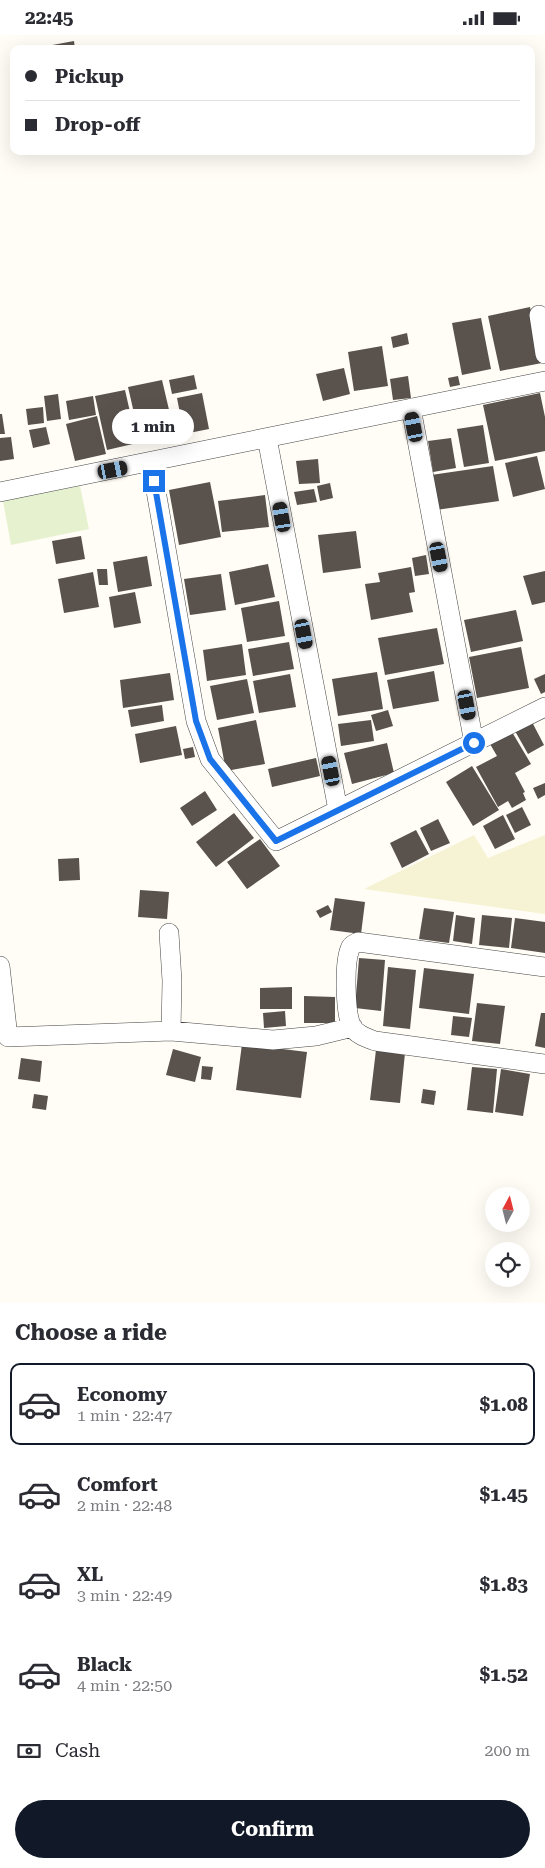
<!DOCTYPE html>
<html lang="en">
<head>
<meta charset="utf-8">
<style>
	body { margin:0; font-family:"Roboto Serif",serif; background:#f7f7f7; color:#2b2b33; height:100vh; display:flex; flex-direction:column; font-size:19px; white-space:nowrap }
	* { box-sizing:border-box; margin:0 }
	p { font-size:16px; color:#7c7c81 }
	.icon { flex:none; width:28px; height:28px; fill:none; stroke:currentColor; stroke-width:2; stroke-linecap:round; stroke-linejoin:round }
	.map { position:relative; height:1268px; overflow:hidden }
	.side { display:flex; flex-direction:column; background:#fff; flex:1 }
	.side>* { flex:none }
	.hud { position:absolute; left:10px; top:10px; width:525px; height:110px; border-radius:10px; box-shadow:0 5px 20px #0002; display:grid; align-content:center; height:110px; padding:0 15px; background:#fff }
	.needle { width:32px; rotate:7deg }
	.fabs { position:absolute; left:485px; top:1152px; display:grid; gap:10px }
	.fabs a { display:grid; place-items:center; width:45px; height:45px; border-radius:50%; background:#fff; box-shadow:0 5px 20px #0002; font-size:25px }
	.end { position:absolute; width:22px; height:22px; margin:-11px; border:6px solid #1a73e8; background:#fff; box-shadow:0 0 0 2px #fff }
	.from { border-radius:50% }
	.bubble { position:absolute; height:35px; border-radius:18px; background:#fff; box-shadow:0 5px 20px #0002; font-size:16px; font-weight:700; line-height:35px; text-align:center }
	.car { position:absolute; width:15px; height:30px; margin:-15px -8px; border-radius:6px; box-shadow:0 0 4px 1px #0007; background:linear-gradient(#222 24%,#8ab4d8 0 40%,#222 0 76%,#8ab4d8 0 86%,#222 0) }
	.hud b { display:flex; align-items:center; gap:18px; height:48px; font-size:19px }
	.hud b+b { border-top:1px solid #e1e1e2 }
	.hud i { width:12px; height:12px; background:#2b2b33 }
	ul { padding:0; list-style:none }
	li { display:flex; align-items:center; gap:15px; height:82px; margin:0 10px 8px; padding:0 5px; border:2px solid transparent; border-radius:10px }
	li div { flex:1 }
	li b { display:block; font-size:19px }
	li em { font-style:normal; font-weight:700 }
	li.on { border-color:#111827 }
	li>.icon { width:45px; height:45px; stroke-width:1.5 }
	h2 { padding:0 15px; font-size:22px; line-height:60px }
	.pay { display:flex; align-items:center; gap:12px; height:55px; padding:0 15px; font-size:19px }
	.pay p { margin-inline-start:auto }
	.primary-button { display:flex; gap:10px; margin-top:auto; padding:10px 15px }
	.primary-button a { flex:1; height:58px; border-radius:30px; background:#111827; color:#fff; font-size:20px; font-weight:700; line-height:58px; text-align:center }
	.status { display:flex; justify-content:space-between; align-items:center; height:35px; padding:0 25px; background:#fff; direction:ltr }
	.status svg { height:14px; fill:currentColor }
	.map>svg:first-child { display:block }
	.farmland { fill:#f6f3d4 }
	.pitch { fill:#e6f2cf }
	.building { fill:#5a524d }
	.lines { fill:none; stroke-linecap:round; stroke-linejoin:round }
	.street-casing { stroke:#444; stroke-width:20 }
	.street { stroke:#fff; stroke-width:19 }
	.route { stroke:#1a73e8; stroke-width:6 }
</style>
</head>
<body>
<div class="status"><b>22:45</b><svg viewBox="0 0 49 12"><path d="M0 12V9h3v3zM5 12V6h3v6zM10 12V3h3v9zM15 12V0h3v12zM26 1h20v11H26zM47 4h2v5h-2z"/></svg></div>
<div class="map">
<svg width="545" height="1268" viewBox="0 0 545 1268">
	<rect width="100%" height="100%" fill="#fffdf5"/>
	<path class="farmland" d="M474 800 488 823 545 800V879L364 854Z"/>
	<path class="pitch" d="M80 451 89 494 11 510 3 466Z"/>
	<path class="building" d="M74 6 75 14H48L47 11Z
		M530 272 542 328 500 336 488 281Z
		M481 283 491 334 462 340 452 288Z
		M407 298 409 309 393 313 391 302Z
		M382 311 388 351 354 356 348 317Z
		M344 333 350 359 323 366 316 339Z
		M194 340 197 354 172 359 169 345Z
		M408 341 411 363 393 365 390 344Z
		M458 341 460 350 450 352 448 343Z
		M162 345 174 396 140 404 128 352Z
		M125 355 137 408 107 415 95 361Z
		M202 358 209 394 184 399 177 363Z
		M540 358 545 382V416L495 426 483 370Z
		M58 359 61 384 47 386 44 361Z
		M93 361 96 380 69 385 66 366Z
		M43 372 44 388 28 390 26 374Z
		M0 379H2L5 399H0Z
		M97 381 106 419 75 426 66 389Z
		M483 390 489 428 464 432 457 394Z
		M46 392 50 409 33 413 29 395Z
		M11 402 14 424 0 426V403Z
		M451 403 456 433 433 437 428 406Z
		M537 421 545 454 513 462 505 428Z
		M318 424 320 448 299 449 296 426Z
		M493 431 499 466 436 475 431 440Z
		M210 447 221 502 179 510 169 455Z
		M330 448 333 463 320 466 317 451Z
		M314 454 317 467 297 470 294 457Z
		M265 460 269 492 222 497 218 466Z
		M356 496 361 533 323 538 318 500Z
		M81 501 85 524 56 529 52 506Z
		M426 520 429 539 415 541 412 523Z
		M147 521 152 551 118 557 113 527Z
		M268 529 275 562 235 570 229 537Z
		M411 532 415 557 409 558 413 577 371 585 365 549 380 547 378 538Z
		M97 534H107L108 550H99Z
		M545 536V567L532 570 523 541Z
		M93 537 99 572 64 578 58 544Z
		M221 539 226 575 190 580 184 544Z
		M135 557 141 588 114 593 109 562Z
		M279 566 285 601 247 607 241 573Z
		M516 575 523 606 471 617 464 585Z
		M437 593 444 629 385 640 378 603Z
		M289 607 294 634 253 641 248 614Z
		M242 609 246 640 207 646 203 615Z
		M521 612 529 653 477 663 469 622Z
		M434 636 439 666 393 674 387 645Z
		M377 637 383 674 338 681 332 644Z
		M170 638 174 665 123 673 120 645Z
		M290 639 296 672 259 678 253 646Z
		M545 639V657L541 659 534 644Z
		M247 644 254 678 217 685 210 651Z
		M162 670 164 686 131 692 128 675Z
		M388 675 393 691 376 696 371 680Z
		M256 685 265 729 226 736 218 693Z
		M371 685 374 706 341 711 338 689Z
		M532 687 544 710 528 719 515 696Z
		M176 691 182 720 140 728 135 699Z
		M512 697 531 729 515 738 525 757 523 758 526 765 512 773 508 766 498 772 476 732 497 721 490 709Z
		M387 708 394 738 352 749 344 718Z
		M193 712 195 722 185 724 183 714Z
		M316 723 320 741 272 752 268 734Z
		M472 731 499 775 473 791 446 747Z
		M545 748V760L538 764 533 753Z
		M205 756 217 775 192 791 180 773Z
		M522 772 531 790 515 798 506 780Z
		M234 778 254 803 216 832 196 807Z
		M503 780 515 804 495 814 483 791Z
		M438 784 450 808 431 816 420 793Z
		M416 795 429 819 402 833 390 808Z
		M260 804 280 831 247 854 227 827Z
		M79 823 80 845 59 846 58 824Z
		M140 855 169 857 167 884 138 882Z
		M335 863 365 867 361 899 330 895Z
		M328 870 332 877 320 883 316 876Z
		M424 873 454 877 449 908 419 904Z
		M456 880 475 883 472 909 453 906Z
		M482 880 512 883 509 913 479 910Z
		M515 883 545 887V918L511 913Z
		M359 923 385 925 381 976 355 973Z
		M388 932 416 935 410 994 383 991Z
		M424 933 474 939 469 979 419 973Z
		M292 952V974H260V953Z
		M304 961 335 962V988H304Z
		M477 968 505 971 500 1009 472 1006Z
		M285 976 286 991 264 993 263 978Z
		M541 978H545V1013L535 1011Z
		M453 981 472 983 469 1002 451 1000Z
		M242 1009 307 1017 301 1063 236 1055Z
		M173 1014 201 1022 195 1047 166 1040Z
		M376 1015 405 1018 400 1068 370 1065Z
		M21 1023 42 1026 40 1047 18 1044Z
		M202 1031 213 1032 211 1045 201 1044Z
		M472 1032 497 1034 493 1078 467 1075Z
		M501 1034 530 1039 523 1081 495 1077Z
		M423 1054 436 1056 434 1070 421 1068Z
		M34 1059 48 1061 46 1075 32 1073Z"/>
	<g class="lines">
		<g class="street-casing">
			<path id="street" d="M539 280 545 319
				M411 373 474 708
				M267 403 338 775
				M151 427 196 686 210 724 276 806 545 672
				M0 457 545 346
				M169 898 172 946 171 996
				M0 931 8 1002 171 996 273 1005 316 1001 353 992
				M545 932 358 907C354 909 351 910 350 914 344 928 345 979 352 992 357 1000 367 1003 375 1006L545 1029"/>
		</g>
		<use href="#street" class="street"/>
	</g>
	<g class="lines">
		<path class="route" d="M154 446 196 686 210 724 276 806 474 708"/>
	</g>
</svg>
<div class="fabs">
<a><svg class="needle" viewBox="-14 -14 28 28"><path d="M0-13l5 13h-10z" fill="#e53935"/><path d="M0 13l5-13h-10z" fill="#7c7c81"/></svg></a>
<a><svg class="icon" aria-label="locate" viewBox="0 0 24 24"><circle cx="12" cy="12" r="6"/><path d="M12 2v4M12 18v4M2 12h4M18 12h4"/></svg></a>
</div>
<i class="end from" style="left:474px;top:708px"></i>
<i class="end" style="left:154px;top:446px"></i>
<div class="bubble" style="left:112px;top:374px;width:82px">1 min</div>
<i class="car" style="left:414px;top:392px;rotate:349deg"></i>
<i class="car" style="left:113px;top:435px;rotate:79deg"></i>
<i class="car" style="left:282px;top:482px;rotate:350deg"></i>
<i class="car" style="left:439px;top:522px;rotate:169deg"></i>
<i class="car" style="left:304px;top:599px;rotate:169deg"></i>
<i class="car" style="left:467px;top:670px;rotate:169deg"></i>
<i class="car" style="left:331px;top:736px;rotate:349deg"></i>
<div class="hud">
<b><i class="from"></i>Pickup</b>
<b><i></i>Drop-off</b>
</div>
</div>
<section class="side">
<h2>Choose a ride</h2>
<ul>
<li class="on"><svg class="icon" aria-label="car" viewBox="0 0 24 24"><path d="M5 17H2v-5l4-1 3-4h7l3 4 3 1v5h-3M9 17h6M6 11h13"/><circle cx="7" cy="17" r="2"/><circle cx="17" cy="17" r="2"/></svg><div><b>Economy</b><p>1 min · 22:47</p></div><em>$1.08</em></li>
<li><svg class="icon" aria-label="car" viewBox="0 0 24 24"><path d="M5 17H2v-5l4-1 3-4h7l3 4 3 1v5h-3M9 17h6M6 11h13"/><circle cx="7" cy="17" r="2"/><circle cx="17" cy="17" r="2"/></svg><div><b>Comfort</b><p>2 min · 22:48</p></div><em>$1.45</em></li>
<li><svg class="icon" aria-label="car" viewBox="0 0 24 24"><path d="M5 17H2v-5l4-1 3-4h7l3 4 3 1v5h-3M9 17h6M6 11h13"/><circle cx="7" cy="17" r="2"/><circle cx="17" cy="17" r="2"/></svg><div><b>XL</b><p>3 min · 22:49</p></div><em>$1.83</em></li>
<li><svg class="icon" aria-label="car" viewBox="0 0 24 24"><path d="M5 17H2v-5l4-1 3-4h7l3 4 3 1v5h-3M9 17h6M6 11h13"/><circle cx="7" cy="17" r="2"/><circle cx="17" cy="17" r="2"/></svg><div><b>Black</b><p>4 min · 22:50</p></div><em>$1.52</em></li>
</ul>
<div class="pay"><svg class="icon" aria-label="cash" viewBox="0 0 24 24"><path d="M3 7h18v10H3z"/><circle cx="12" cy="12" r="2"/></svg>Cash<p>200 m</p></div>
<div class="primary-button"><a>Confirm</a></div>
</section>
</body>
</html>
